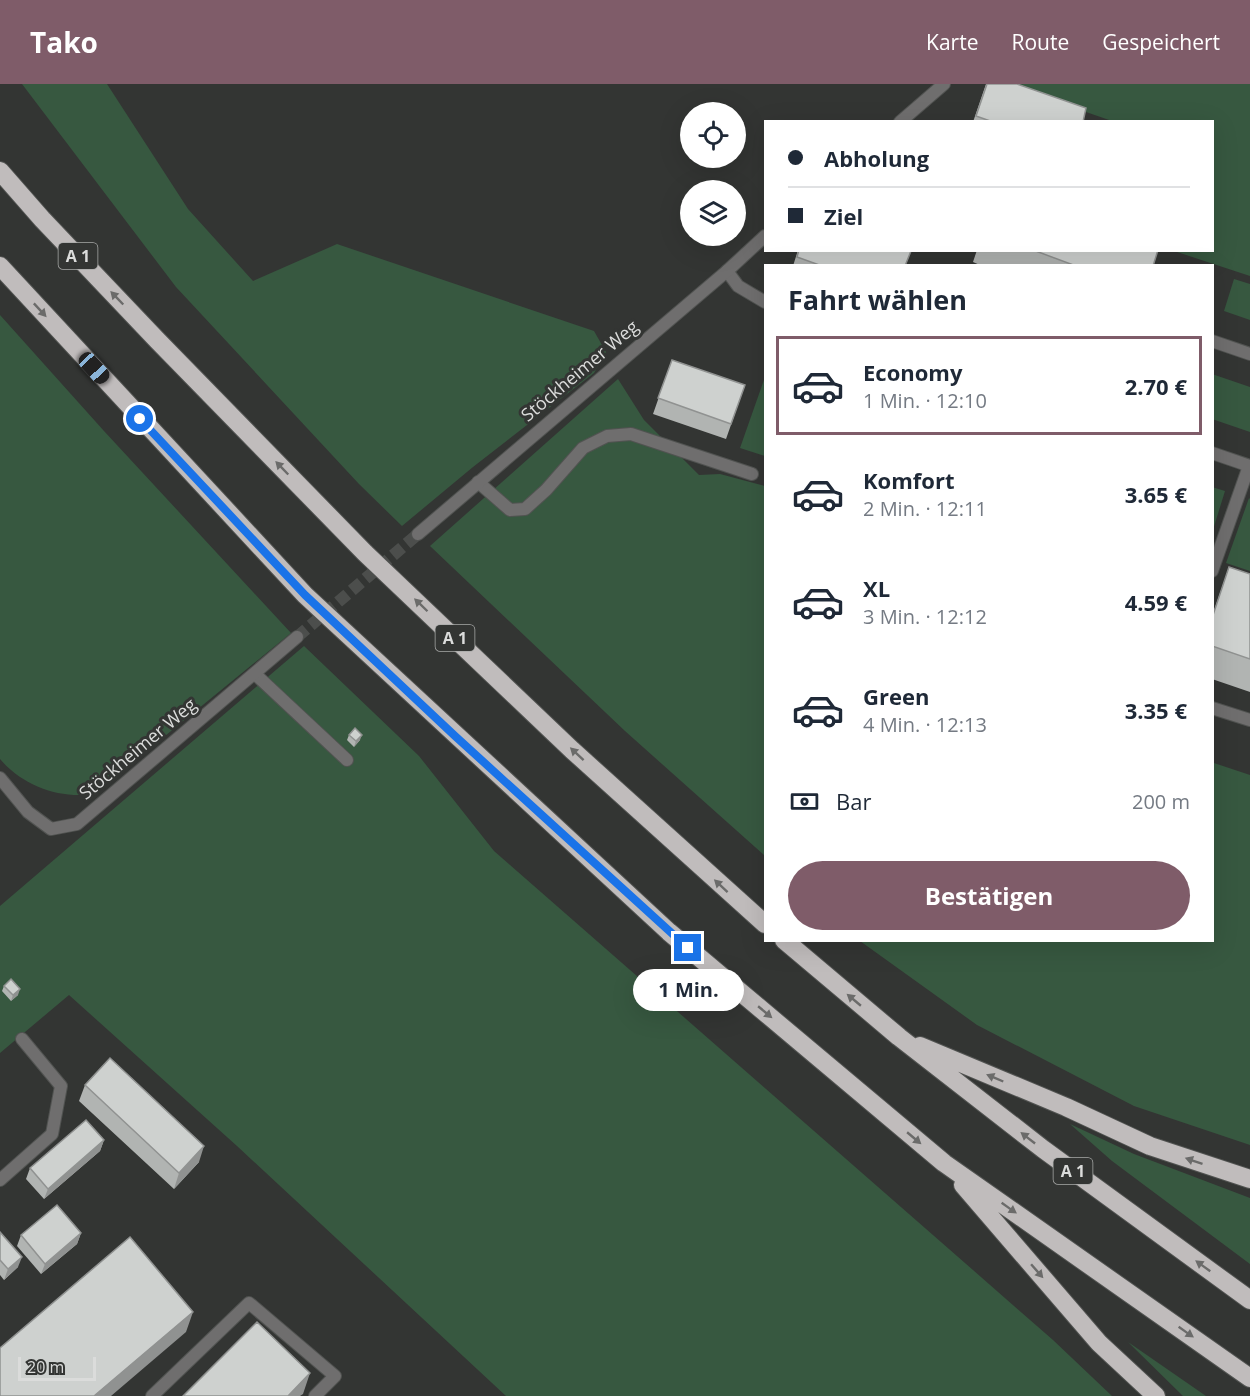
<!DOCTYPE html>
<html lang="de">
<head>
<meta charset="utf-8">
<style>
	body { margin:0; font-family:"Open Sans",sans-serif; background:#f2f2f3; color:#1f2937; height:100vh; display:flex; flex-direction:column; font-size:22px; white-space:nowrap }
	* { box-sizing:border-box; margin:0 }
	p { font-size:20px; color:#747a83 }
	.icon { flex:none; width:33px; height:33px; fill:none; stroke:currentColor; stroke-width:2; stroke-linecap:round; stroke-linejoin:round }
	.map { position:relative; flex:1; overflow:hidden }
	.drawer { position:absolute; left:764px; top:180px; width:450px; height:678px; display:flex; flex-direction:column; background:#fff; border-radius:0px; box-shadow:0 6px 24px #0002 }
	.drawer>* { flex:none }
	.guide { position:absolute; left:764px; top:36px; width:450px; height:132px; border-radius:0px; box-shadow:0 6px 24px #0002; display:grid; align-content:center; height:132px; padding:0 24px; background:#fff }
	.tools { position:absolute; left:680px; top:18px; display:grid; gap:12px }
	.tools a { display:grid; place-items:center; width:66px; height:66px; border-radius:50%; background:#fff; box-shadow:0 6px 24px #0002; font-size:30px }
	.scale { position:absolute; left:18px; bottom:15px; width:78px; box-sizing:border-box; padding-left:6px; border:3px solid #dbdcdb; border-top:0; font-size:16px; line-height:21px; white-space:nowrap; color:#dbdcdb; -webkit-text-stroke:4px #333533; paint-order:stroke }
	.end { position:absolute; width:27px; height:27px; margin:-14px; border:8px solid #1a73e8; background:#fff; box-shadow:0 0 0 3px #fff }
	.from { border-radius:50% }
	.bubble { position:absolute; height:42px; border-radius:21px; background:#fff; box-shadow:0 6px 24px #0002; font-size:20px; font-weight:700; line-height:42px; text-align:center }
	.car { position:absolute; width:18px; height:36px; margin:-18px -9px; border-radius:8px; box-shadow:0 0 4px 2px #0007; background:linear-gradient(#222 24%,#8ab4d8 0 40%,#222 0 76%,#8ab4d8 0 86%,#222 0) }
	.guide b { display:flex; align-items:center; gap:21px; height:57px; font-size:22px }
	.guide b+b { border-top:2px solid #e0e1e3 }
	.guide i { width:15px; height:15px; background:#1f2937 }
	ul { padding:0; list-style:none }
	li { display:flex; align-items:center; gap:18px; height:99px; margin:0 12px 9px; padding:0 12px; border:3px solid transparent; border-radius:0px }
	li div { flex:1 }
	li b { display:block; font-size:22px }
	li em { font-style:normal; font-weight:700 }
	li.current { border-color:#7f5c69 }
	li>.icon { width:54px; height:54px; stroke-width:1.5 }
	h2 { padding:0 24px; font-size:27px; line-height:72px }
	.pay { display:flex; align-items:center; gap:15px; height:66px; padding:0 24px; font-size:22px }
	.pay p { margin-inline-start:auto }
	.cta { display:flex; gap:12px; margin-top:auto; padding:12px 24px }
	.cta a { flex:1; height:69px; border-radius:36px; background:#7f5c69; color:#fff; font-size:24px; font-weight:700; line-height:69px; text-align:center }
	header { display:flex; align-items:center; gap:36px; box-sizing:border-box; height:84px; padding:0 30px; background:#7f5c69; color:#fff }
	header strong { font-size:28px }
	nav { display:flex; gap:33px; margin-inline-start:auto; font-size:21px }
	.map>svg:first-child { display:block }
	.green { fill:#375840 }
	.lines { fill:none; stroke-linecap:round; stroke-linejoin:round }
	.street-tunnel { stroke:#4c4e4c; stroke-width:12; stroke-dasharray:12 6; stroke-linecap:butt }
	.lane-casing { stroke:#515351; stroke-width:14 }
	.street-casing { stroke:#515351; stroke-width:14 }
	.highway-casing { stroke:#515351; stroke-width:20 }
	.lane { stroke:#6f6e6e; stroke-width:12 }
	.street { stroke:#6f6e6e; stroke-width:12 }
	.highway { stroke:#c0bcbc; stroke-width:18 }
	.wall { fill:#b1b4b2 }
	.shaded-wall { fill:#909291 }
	.building { fill:#ced1cf; stroke:#909291; stroke-width:1.5 }
	.oneway { fill:#6b6b6a }
	.route { stroke:#1a73e8; stroke-width:8 }
	.labels { text-anchor:middle; stroke-width:6; stroke-linejoin:round; paint-order:stroke }
	.shield { fill:#333533; stroke:#a9aaa9; stroke-width:1.5 }
	.shield-label { font-size:16px; font-weight:bold; fill:#dbdcdb }
	.street-label { font-size:18px; fill:#dbdcdb; stroke:#333533 }
</style>
</head>
<body>
<header>
<strong>Tako</strong>
<nav><a>Karte</a><a>Route</a><a>Gespeichert</a></nav>
</header>
<div class="map">
<svg width="1250" height="1312" viewBox="0 0 1250 1312">
	<rect width="100%" height="100%" fill="#333533"/>
	<path class="green" d="M22 0H107L188 125 253 197 337 160 594 247 606 268 594 289 473 383 402 442 359 400 176 203Z
		M1005 0H1250V192L1174 167 1212 166V38L1112 37Z
		M1234 195 1250 200V236L1224 227Z
		M0 231 104 347 291 549 94 710C59 715 23 702 0 675Z
		M1212 290 1250 303V348L1212 335Z
		M765 293V372L740 364Z
		M618 295 644 336 699 391 720 390 765 402V772L625 647 430 462Z
		M1212 403 1225 407 1212 449Z
		M1249 414 1250 415V487L1226 479Z
		M304 562 419 672 494 767 1053 1256 1112 1312H506L237 1062 69 911 0 969V822Z
		M1214 679 1250 691V1061L1134 1022 977 941 860 857 1212 856V680Z
		M1070 1040 1134 1070 1250 1114V1180L1112 1077Z
		M1128 1258 1206 1312H1183Z"/>
	<g class="lines">
		<path class="street-tunnel" d="M297 553 418 450"/>
		<g class="lane-casing">
			<path id="lane" d="M727 187 738 202 765 218
				M1212 257 1250 270
				M1212 369 1250 382
				M478 398 510 426 525 425 546 406 583 364 607 352 631 350 752 390
				M1212 487 1249 382
				M255 590 347 676
				M1212 624 1250 636
				M0 1096 52 1050 61 1002 22 955
				M152 1312 249 1219 335 1292 315 1312"/>
		</g>
		<g class="street-casing">
			<path id="street" d="M900 38 944 0
				M418 450 727 187 765 152
				M0 694 28 728 51 745 77 740 297 553"/>
		</g>
		<g class="highway-casing">
			<path id="highway" d="M0 87 42 135 157 256 365 469 572 666 765 840
				M0 182 305 511 669 848 944 1079 1250 1294
				M784 856 899 953 1043 1065 1250 1216
				M920 962 1066 1023 1150 1062 1250 1095
				M963 1101 1099 1259 1156 1312"/>
		</g>
		<use href="#lane" class="lane"/>
		<use href="#street" class="street"/>
		<use href="#highway" class="highway"/>
	</g>
	<path class="wall" d="M986 0 1083 38H973Z
		M798 166 905 182H793Z
		M977 166H1158L1153 182H982L973 178Z
		M672 276 745 301 726 355 653 330Z
		M1229 483 1250 490V608L1212 595V532Z
		M349 651 360 656 354 663 347 656Z
		M4 902 18 911 11 917 2 907Z
		M85 1001 199 1078 174 1105 79 1017Z
		M104 1056 100 1067 44 1115 26 1095 30 1084Z
		M0 1148 18 1183 4 1196 0 1191Z
		M81 1149 77 1160 41 1190 17 1162 21 1151Z"/>
	<path class="shaded-wall" d="M362 651 360 656 354 663 356 657Z
		M20 905 18 911 11 917 13 911Z
		M104 1056 100 1067 44 1115 48 1105Z
		M204 1062 199 1078 174 1105 179 1089Z
		M81 1149 77 1160 41 1190 45 1180Z
		M22 1173 18 1183 4 1196 8 1185Z
		M193 1228 186 1248 111 1312H94Z
		M310 1289 303 1310 300 1312H288Z"/>
	<path class="building" d="M987 0H1017L1086 24 1083 38H993L976 32Z
		M799 166H910L911 167 905 182H822L797 173Z
		M1033 166H1158L1153 182H1076Z
		M672 276 745 301 731 340 658 314Z
		M1229 483 1250 490V575L1212 562V534Z
		M355 644 362 651 356 657 349 651Z
		M11 895 20 905 13 911 4 902Z
		M110 974 204 1062 179 1089 85 1001Z
		M86 1036 104 1056 48 1105 30 1084Z
		M57 1121 81 1149 45 1180 21 1151Z
		M0 1148 22 1173 8 1185 0 1176Z
		M130 1153 193 1228 94 1312H0V1264Z
		M257 1238 310 1289 288 1312H183Z"/>
	<defs><path id="oneway-solid" d="M-6-.8H1V-3.2L6.5 0L1 3.2V.8H-6Z" transform="scale(1.5)"/></defs>
	<g class="oneway">
		<use href="#oneway-solid" transform="translate(117 214) rotate(-134)"/>
		<use href="#oneway-solid" transform="translate(40 226) rotate(47)"/>
		<use href="#oneway-solid" transform="translate(282 384) rotate(-134)"/>
		<use href="#oneway-solid" transform="translate(421 521) rotate(-136)"/>
		<use href="#oneway-solid" transform="translate(577 670) rotate(-137)"/>
		<use href="#oneway-solid" transform="translate(721 802) rotate(-137)"/>
		<use href="#oneway-solid" transform="translate(854 916) rotate(-140)"/>
		<use href="#oneway-solid" transform="translate(765 928) rotate(40)"/>
		<use href="#oneway-solid" transform="translate(995 994) rotate(-157)"/>
		<use href="#oneway-solid" transform="translate(914 1054) rotate(40)"/>
		<use href="#oneway-solid" transform="translate(1028 1054) rotate(-142)"/>
		<use href="#oneway-solid" transform="translate(1194 1077) rotate(-161)"/>
		<use href="#oneway-solid" transform="translate(1009 1124) rotate(35)"/>
		<use href="#oneway-solid" transform="translate(1203 1182) rotate(-144)"/>
		<use href="#oneway-solid" transform="translate(1037 1187) rotate(49)"/>
		<use href="#oneway-solid" transform="translate(1186 1248) rotate(35)"/>
	</g>
	<g class="lines">
		<path class="route" d="M140 335 305 511 455 652 688 864"/>
	</g>
	<g class="labels">
		<g class="shield">
			<rect x="58.5" y="159" width="39" height="26" rx="4.5"/>
			<rect x="435.5" y="541" width="39" height="26" rx="4.5"/>
			<rect x="1053.5" y="1074" width="39" height="26" rx="4.5"/>
		</g>
		<g class="shield-label">
			<text x="78" y="178">A 1</text>
			<text x="455" y="560">A 1</text>
			<text x="1073" y="1093">A 1</text>
		</g>
		<g class="street-label">
			<text transform="translate(580 287) rotate(-40)" y="6">Stöckheimer Weg</text>
			<text transform="translate(138 665) rotate(-40)" y="6">Stöckheimer Weg</text>
		</g>
	</g>
</svg>
<div class="tools">
<a><svg class="icon" aria-label="locate" viewBox="0 0 24 24"><circle cx="12" cy="12" r="6"/><path d="M12 2v4M12 18v4M2 12h4M18 12h4"/></svg></a>
<a><svg class="icon" aria-label="layers" viewBox="0 0 24 24"><path d="M12 4l9 5-9 5-9-5zM3 14l9 5 9-5"/></svg></a>
</div>
<div class="scale">20 m</div>
<i class="end from" style="left:140px;top:335px"></i>
<i class="end" style="left:688px;top:864px"></i>
<div class="bubble" style="left:633px;top:885px;width:111px">1 Min.</div>
<i class="car" style="left:94px;top:284px;rotate:137deg"></i>
<div class="guide">
<b><i class="from"></i>Abholung</b>
<b><i></i>Ziel</b>
</div>
<section class="drawer">
<h2>Fahrt wählen</h2>
<ul>
<li class="current"><svg class="icon" aria-label="car" viewBox="0 0 24 24"><path d="M5 17H2v-5l4-1 3-4h7l3 4 3 1v5h-3M9 17h6M6 11h13"/><circle cx="7" cy="17" r="2"/><circle cx="17" cy="17" r="2"/></svg><div><b>Economy</b><p>1 Min. · 12:10</p></div><em>2.70 €</em></li>
<li><svg class="icon" aria-label="car" viewBox="0 0 24 24"><path d="M5 17H2v-5l4-1 3-4h7l3 4 3 1v5h-3M9 17h6M6 11h13"/><circle cx="7" cy="17" r="2"/><circle cx="17" cy="17" r="2"/></svg><div><b>Komfort</b><p>2 Min. · 12:11</p></div><em>3.65 €</em></li>
<li><svg class="icon" aria-label="car" viewBox="0 0 24 24"><path d="M5 17H2v-5l4-1 3-4h7l3 4 3 1v5h-3M9 17h6M6 11h13"/><circle cx="7" cy="17" r="2"/><circle cx="17" cy="17" r="2"/></svg><div><b>XL</b><p>3 Min. · 12:12</p></div><em>4.59 €</em></li>
<li><svg class="icon" aria-label="car" viewBox="0 0 24 24"><path d="M5 17H2v-5l4-1 3-4h7l3 4 3 1v5h-3M9 17h6M6 11h13"/><circle cx="7" cy="17" r="2"/><circle cx="17" cy="17" r="2"/></svg><div><b>Green</b><p>4 Min. · 12:13</p></div><em>3.35 €</em></li>
</ul>
<div class="pay"><svg class="icon" aria-label="cash" viewBox="0 0 24 24"><path d="M3 7h18v10H3z"/><circle cx="12" cy="12" r="2"/></svg>Bar<p>200 m</p></div>
<div class="cta"><a>Bestätigen</a></div>
</section>
</div>
</body>
</html>
